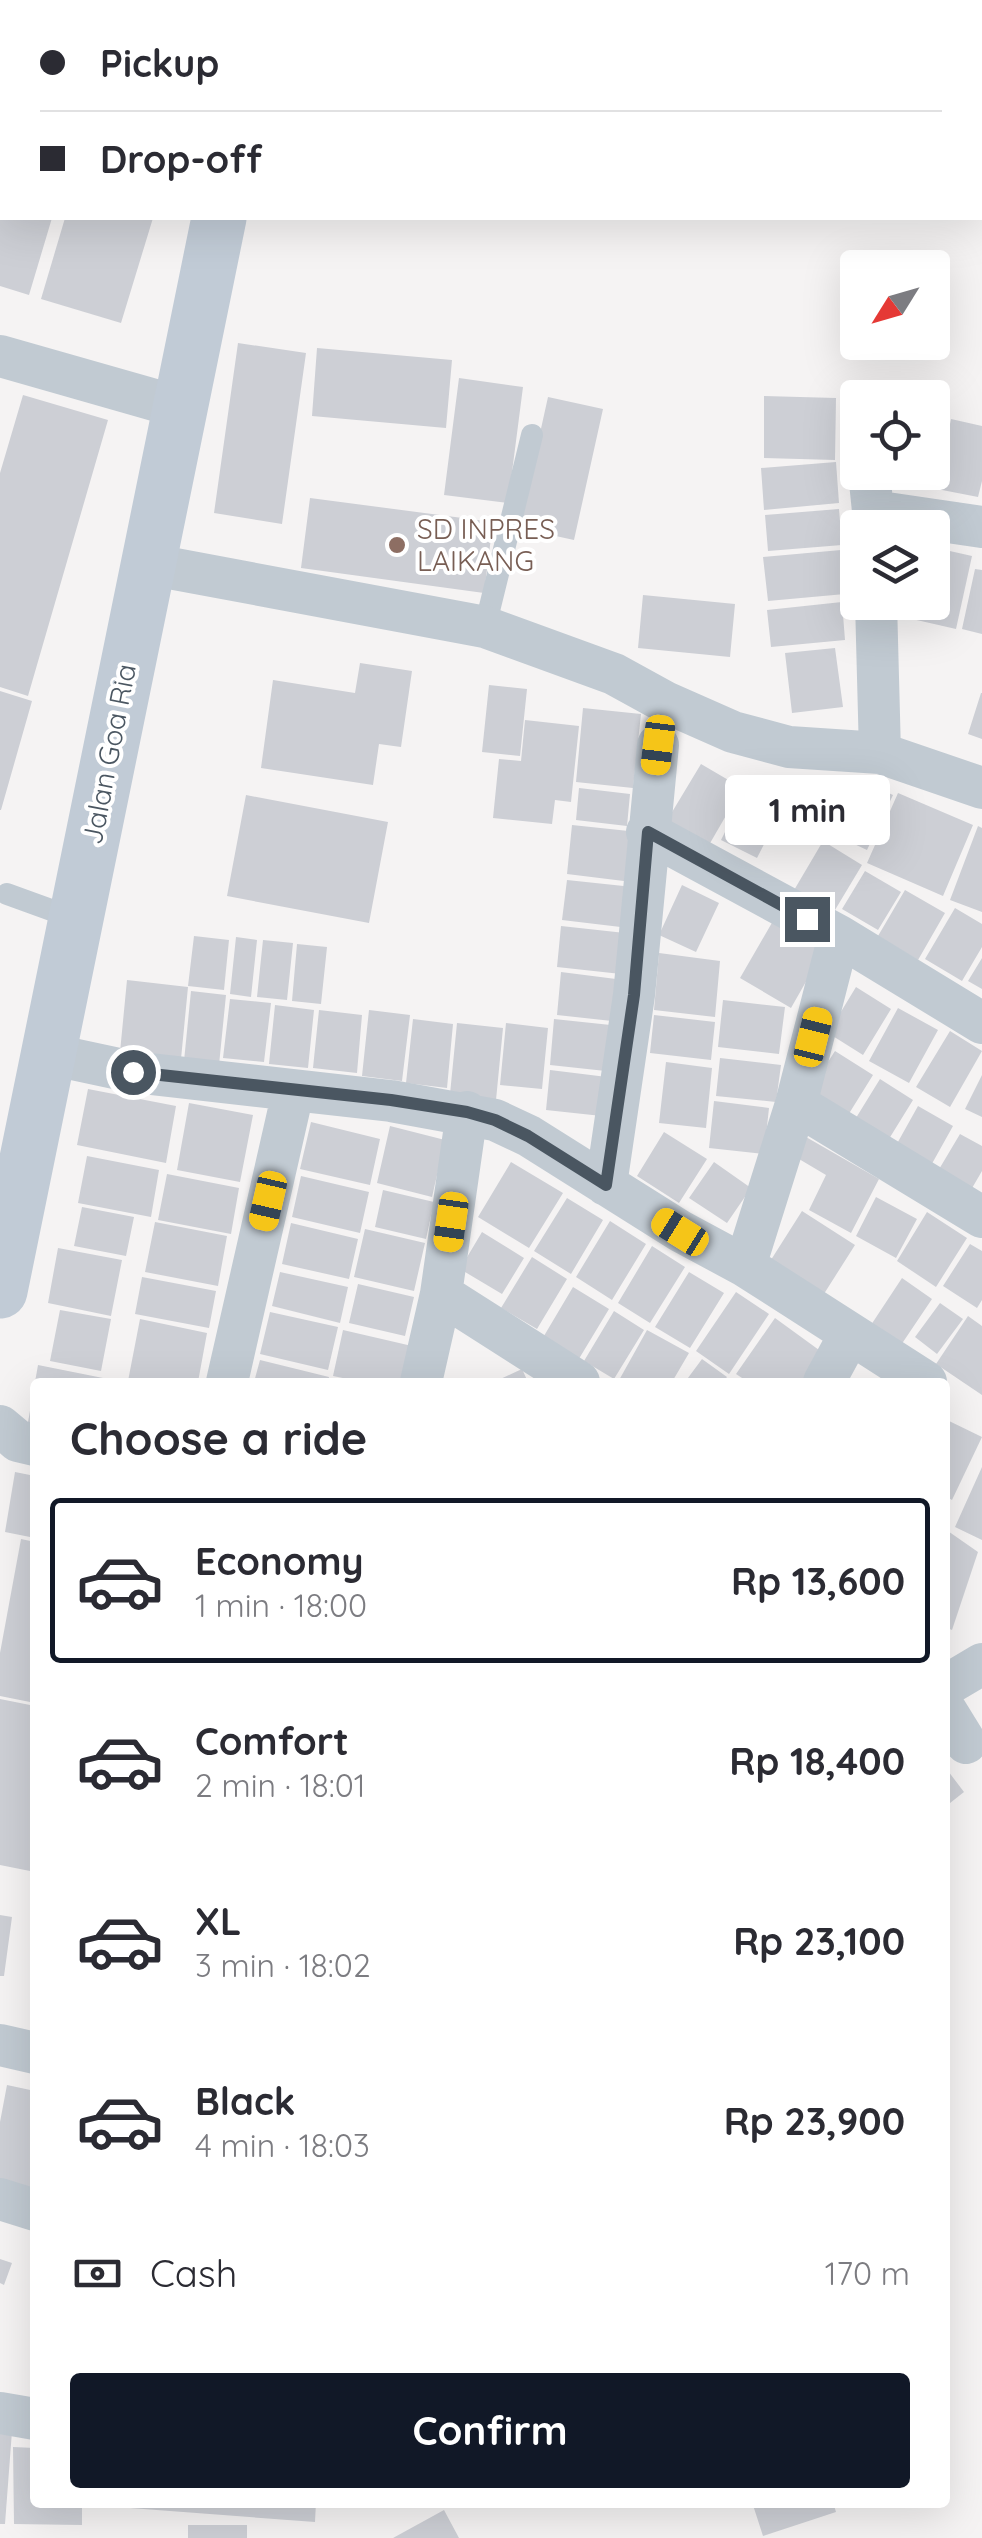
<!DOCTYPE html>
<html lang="en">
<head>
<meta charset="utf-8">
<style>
	body { margin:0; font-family:Quicksand,sans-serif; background:#f2f2f3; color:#2b2b33; height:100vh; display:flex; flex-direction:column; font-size:38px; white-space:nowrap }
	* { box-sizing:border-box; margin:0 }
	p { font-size:32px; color:#7c7c81 }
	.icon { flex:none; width:55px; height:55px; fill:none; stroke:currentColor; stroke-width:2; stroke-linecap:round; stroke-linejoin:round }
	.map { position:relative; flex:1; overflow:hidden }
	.details { position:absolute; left:30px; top:1378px; width:920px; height:1130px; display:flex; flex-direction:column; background:#fff; border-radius:10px; box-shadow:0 10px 40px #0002 }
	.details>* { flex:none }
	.hud { position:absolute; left:0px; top:0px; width:982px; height:220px; box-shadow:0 10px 40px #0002; display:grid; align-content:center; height:220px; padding:0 40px; background:#fff }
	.needle { width:65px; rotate:233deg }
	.buttons { position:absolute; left:840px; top:250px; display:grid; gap:20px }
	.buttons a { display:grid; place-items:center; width:110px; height:110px; border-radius:10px; background:#fff; box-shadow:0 10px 40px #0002; font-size:50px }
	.end { position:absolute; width:45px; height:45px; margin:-22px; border:12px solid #4a5661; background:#fff; box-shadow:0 0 0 5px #fff }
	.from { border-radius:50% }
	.bubble { position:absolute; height:70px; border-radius:10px; background:#fff; box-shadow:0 10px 40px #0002; font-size:32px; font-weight:700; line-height:70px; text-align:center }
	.car { position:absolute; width:30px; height:60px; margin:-30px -15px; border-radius:12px; box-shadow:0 0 8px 2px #0007; background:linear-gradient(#f5c518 24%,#345 0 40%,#f5c518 0 76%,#345 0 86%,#f5c518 0) }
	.hud b { display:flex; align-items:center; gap:35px; height:95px; font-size:38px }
	.hud b+b { border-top:2px solid #e1e1e2 }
	.hud i { width:25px; height:25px; background:#2b2b33 }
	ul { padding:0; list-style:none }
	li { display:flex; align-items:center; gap:30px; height:165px; margin:0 20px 15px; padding:0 20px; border:5px solid transparent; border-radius:10px }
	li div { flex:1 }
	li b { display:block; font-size:38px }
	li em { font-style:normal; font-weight:700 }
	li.on { border-color:#111827 }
	li>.icon { width:90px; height:90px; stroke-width:1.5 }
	h2 { padding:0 40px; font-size:45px; line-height:120px }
	.pay { display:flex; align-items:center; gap:25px; height:110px; padding:0 40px; font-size:38px }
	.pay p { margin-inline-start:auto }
	.button { display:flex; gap:20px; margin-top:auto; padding:20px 40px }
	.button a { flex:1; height:115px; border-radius:10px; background:#111827; color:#fff; font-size:40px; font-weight:700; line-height:115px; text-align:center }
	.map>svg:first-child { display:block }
	.building { fill:#cdcfd5 }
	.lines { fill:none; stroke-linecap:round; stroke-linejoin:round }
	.service { stroke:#c1cad2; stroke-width:22 }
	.minor { stroke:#c1cad2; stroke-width:42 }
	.secondary { stroke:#c1cbd6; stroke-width:55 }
	.route { stroke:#4a5661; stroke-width:12 }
	.education-dot { fill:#8d6e63; stroke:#fff; stroke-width:4 }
	.labels { text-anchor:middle; stroke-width:8; stroke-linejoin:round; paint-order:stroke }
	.education-label { font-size:28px; fill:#785e54; stroke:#fff; text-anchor:start }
	.street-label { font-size:28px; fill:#4a5661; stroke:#fff }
</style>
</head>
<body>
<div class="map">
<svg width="982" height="2538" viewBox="0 0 982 2538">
	<rect width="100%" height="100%" fill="#f5f3f3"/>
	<path class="building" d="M0 218H52L29 295 0 286Z
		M65 218H153L121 323 41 299Z
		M238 343 306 353 282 524 214 513Z
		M317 348 452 360 446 428 312 416Z
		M459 378 523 387 508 503 444 495Z
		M23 395 108 420 28 696 0 687V473Z
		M764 396 836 398 835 460 764 458Z
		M548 397 603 409 574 540 519 528Z
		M932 414 946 417 934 472 932 471Z
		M951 419 982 426V481L978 497 937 489Z
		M836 462 839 503 764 510 761 468Z
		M881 472H934L931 488 880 477Z
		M310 498 493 522 484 593 301 568Z
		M839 509 842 545 768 551 765 515Z
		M932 547 972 556 956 629 899 616 902 602H932Z
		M841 550 845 594 768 601 763 557Z
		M975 569 982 570V634L962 629Z
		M643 595 735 604 730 657 638 648Z
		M842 602 845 640 771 647 767 610Z
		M835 648 843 707 792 713 785 653Z
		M360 663 412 671 401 747 379 744 373 785 261 768 273 680 355 693Z
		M489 685 527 689 520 756 482 752Z
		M0 691 32 701 1 810H0Z
		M981 693H982V739L968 734Z
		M583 708 641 714 633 788 576 782Z
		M525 720 579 726 571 802 555 800 552 824 493 818 499 759 521 761Z
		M701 764 742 788 702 857 660 832Z
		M860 780 893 795 867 850 835 835Z
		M579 788 630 794 627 826 576 820Z
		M898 793 973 825 943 896 867 863Z
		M246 795 388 822 369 923 227 896Z
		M743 796 779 815 757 858 721 840Z
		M572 825 638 832 632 882 567 874Z
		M978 826 982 828V912L950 900Z
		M823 841 862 865 829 920 790 897Z
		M865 871 901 892 878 930 842 909Z
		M567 880 633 887 629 928 562 920Z
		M682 885 719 903 696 952 659 935Z
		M905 890 945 913 918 960 878 936Z
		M955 908 982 924V947L962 981 925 959Z
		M773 921 824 950 791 1008 740 978Z
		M561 926 625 933 621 974 557 967Z
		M194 936 229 940 224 990 188 986Z
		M236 937 257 940 251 997 230 994Z
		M263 940 293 943 287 1000 257 997Z
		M297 944 327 947 321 1004 292 1001Z
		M659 953 720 961 715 1017 654 1010Z
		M982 958V989L968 981Z
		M561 972 616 979 612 1021 557 1015Z
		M127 980 188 987 181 1059 120 1052Z
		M856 987 891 1009 863 1055 828 1033Z
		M191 991 226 995 219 1065 184 1061Z
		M230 999 271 1003 264 1062 223 1058Z
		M723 1000 785 1007 779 1054 718 1047Z
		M275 1005 314 1010 308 1068 269 1064Z
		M898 1008 938 1030 909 1083 869 1061Z
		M319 1010 362 1015 357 1073 313 1068Z
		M369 1010 410 1015 402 1081 362 1076Z
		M654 1015 715 1022 711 1060 650 1053Z
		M413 1019 453 1024 447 1088 406 1083Z
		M554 1019 620 1026 615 1072 550 1065Z
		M457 1023 503 1028 496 1100 450 1094Z
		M506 1023 548 1028 542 1089 500 1085Z
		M950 1031 982 1051 950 1107 916 1087Z
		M835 1051 873 1075 845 1120 806 1096Z
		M720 1058 781 1065 776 1102 716 1096Z
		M666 1062 712 1068 706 1128 659 1123Z
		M550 1070 615 1078 611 1117 546 1110Z
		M982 1075V1117L965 1109Z
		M880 1079 913 1100 884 1147 851 1126Z
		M88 1089 176 1106 166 1163 77 1145Z
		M714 1101 769 1108 764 1154 709 1148Z
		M189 1103 253 1115 240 1182 177 1170Z
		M918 1106 953 1126 929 1169 894 1149Z
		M311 1122 380 1139 370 1185 300 1169Z
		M390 1126 445 1140 432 1197 377 1183Z
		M664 1132 707 1159 679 1203 637 1176Z
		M960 1134 982 1146V1171L968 1195 935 1176Z
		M806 1137 879 1179 851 1233 809 1210 826 1175 799 1159Z
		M87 1156 159 1170 151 1217 78 1203Z
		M511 1162 563 1193 529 1248 478 1217Z
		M714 1162 751 1188 727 1223 689 1198Z
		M167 1174 239 1188 231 1234 158 1220Z
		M301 1176 369 1192 360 1233 292 1217Z
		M383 1190 434 1202 426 1239 375 1227Z
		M876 1197 917 1219 896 1258 856 1236Z
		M567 1198 603 1220 571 1274 534 1251Z
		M82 1207 134 1217 126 1256 74 1246Z
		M802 1211 855 1245 822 1297 769 1263Z
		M927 1212 967 1238 936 1287 897 1261Z
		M610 1221 646 1244 612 1300 576 1277Z
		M155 1222 227 1236 218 1286 145 1272Z
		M291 1223 358 1239 349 1279 282 1264Z
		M365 1229 425 1243 414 1291 354 1277Z
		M482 1232 524 1258 502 1294 460 1269Z
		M970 1244 982 1251V1300L977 1308 943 1286Z
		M652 1246 685 1267 650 1323 618 1303Z
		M58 1248 122 1260 111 1316 48 1303Z
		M532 1257 567 1279 537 1329 501 1308Z
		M280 1272 348 1287 340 1323 272 1306Z
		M689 1272 724 1293 690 1348 655 1327Z
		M142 1277 216 1291 209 1328 135 1314Z
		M902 1278 932 1299 899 1348 869 1328Z
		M358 1284 414 1297 405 1336 349 1323Z
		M573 1287 609 1309 574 1367 538 1346Z
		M736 1292 769 1314 729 1374 696 1351Z
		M940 1303 963 1319 937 1354 915 1337Z
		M60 1310 111 1319 101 1371 50 1361Z
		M614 1311 644 1330 614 1379 584 1361Z
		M270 1312 338 1327 328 1370 260 1354Z
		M968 1316 982 1326V1395L936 1364Z
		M775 1318 830 1358 812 1382H748L736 1374Z
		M140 1319 207 1333 198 1382 128 1381Z
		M343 1330 412 1346 403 1382H362L333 1376Z
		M647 1330 689 1353 672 1382H618Z
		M702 1359 727 1377 723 1382H685Z
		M260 1360 329 1377 328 1382H254Z
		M38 1365 118 1381V1382H35Z
		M522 1369 528 1382H494Z
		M33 1393H35V1430L27 1428Z
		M945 1419 982 1437 952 1500 945 1496Z
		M982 1467V1540L955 1527Z
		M15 1472 35 1476V1538L5 1532Z
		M945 1529 978 1552 952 1630 945 1627Z
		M21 1539 35 1542V1703L0 1696V1653Z
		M0 1699 35 1706V1872L0 1865Z
		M945 1767 964 1792 945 1807Z
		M0 1915 12 1917 4 1976H0Z
		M7 2085 35 2091V2190L0 2187V2122Z
		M0 2259 12 2263 4 2285 0 2283Z
		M0 2430 12 2431 5 2524H0Z
		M13 2447 35 2448V2502H82V2525L14 2524Z
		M117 2502H316L315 2522 117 2507Z
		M752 2502H833L836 2512 763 2536Z
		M444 2510 459 2538H393Z
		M188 2525H247V2538H188Z"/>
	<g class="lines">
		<path class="service" d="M485 627 532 435
			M7 894 76 919"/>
		<path class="minor" d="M475 0H542
			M0 23 2 15
			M0 356 179 407
			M869 472 873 511
			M873 528V511L982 527
			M148 564 485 627 614 674 665 702 733 732 789 747 880 753 982 788
			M876 602 880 753
			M647 832 839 936 982 1023
			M49 1054 133 1072 391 1101 495 1120 529 1136 680 1231 745 1266 926 1382
			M796 1104 982 1217
			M467 1112 441 1294 579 1382
			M606 1185 634 995 658 745
			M745 1266 796 1104 839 936
			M227 1382 293 1092
			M421 1382 441 1294
			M824 1382 850 1334
			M0 1426 18 1441 35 1445
			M945 1686 982 1664
			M945 1709 966 1743
			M0 2045 35 2053
			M0 2199 35 2210
			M0 2413 35 2419"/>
		<path class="secondary" d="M291 2 292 0
			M0 1291 219 218"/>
	</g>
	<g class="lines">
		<path class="route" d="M133 1072 391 1100 467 1112 495 1120 528 1136 606 1185 634 995 648 832 807 919"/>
	</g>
	<circle class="education-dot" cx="397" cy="545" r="10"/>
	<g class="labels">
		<g class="education-label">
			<text x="417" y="539">SD INPRES<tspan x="417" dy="32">LAIKANG</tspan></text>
		</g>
		<g class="street-label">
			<text transform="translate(109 754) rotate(-79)" y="10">Jalan Goa Ria</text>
		</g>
	</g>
</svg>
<div class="buttons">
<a><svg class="needle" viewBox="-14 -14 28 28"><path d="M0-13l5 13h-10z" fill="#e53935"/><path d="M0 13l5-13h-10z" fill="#7c7c81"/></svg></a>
<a><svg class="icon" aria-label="locate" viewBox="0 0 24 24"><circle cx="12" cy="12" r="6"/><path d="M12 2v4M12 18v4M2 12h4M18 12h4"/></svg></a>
<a><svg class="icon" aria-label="layers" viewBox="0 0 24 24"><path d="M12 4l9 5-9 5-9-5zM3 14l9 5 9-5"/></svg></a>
</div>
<i class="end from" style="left:133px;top:1072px"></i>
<i class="end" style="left:807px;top:919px"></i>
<div class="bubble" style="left:725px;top:775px;width:165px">1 min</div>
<i class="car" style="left:658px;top:745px;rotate:187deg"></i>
<i class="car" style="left:813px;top:1037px;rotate:14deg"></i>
<i class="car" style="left:268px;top:1201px;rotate:193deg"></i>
<i class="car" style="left:451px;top:1222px;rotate:188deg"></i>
<i class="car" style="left:680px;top:1232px;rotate:302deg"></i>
<div class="hud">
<b><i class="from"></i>Pickup</b>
<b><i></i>Drop-off</b>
</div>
<section class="details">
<h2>Choose a ride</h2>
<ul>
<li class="on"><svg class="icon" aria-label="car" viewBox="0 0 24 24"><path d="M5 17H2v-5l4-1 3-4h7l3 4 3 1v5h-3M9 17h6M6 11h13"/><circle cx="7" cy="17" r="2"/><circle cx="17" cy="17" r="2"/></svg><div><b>Economy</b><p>1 min · 18:00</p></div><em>Rp 13,600</em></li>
<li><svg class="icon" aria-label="car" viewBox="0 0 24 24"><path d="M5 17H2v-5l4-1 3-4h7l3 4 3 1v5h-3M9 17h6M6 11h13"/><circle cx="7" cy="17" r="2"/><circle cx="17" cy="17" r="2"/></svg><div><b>Comfort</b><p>2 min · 18:01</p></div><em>Rp 18,400</em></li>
<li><svg class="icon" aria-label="car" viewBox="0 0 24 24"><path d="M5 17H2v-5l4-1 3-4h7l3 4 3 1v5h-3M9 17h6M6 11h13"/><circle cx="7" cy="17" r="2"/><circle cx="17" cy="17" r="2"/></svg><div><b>XL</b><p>3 min · 18:02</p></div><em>Rp 23,100</em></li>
<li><svg class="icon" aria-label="car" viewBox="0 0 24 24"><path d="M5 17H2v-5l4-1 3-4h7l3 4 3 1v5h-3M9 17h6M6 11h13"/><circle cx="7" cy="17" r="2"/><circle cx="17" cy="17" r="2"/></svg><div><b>Black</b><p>4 min · 18:03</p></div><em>Rp 23,900</em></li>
</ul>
<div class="pay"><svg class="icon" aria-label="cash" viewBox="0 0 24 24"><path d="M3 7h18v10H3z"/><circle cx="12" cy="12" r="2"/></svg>Cash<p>170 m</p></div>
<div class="button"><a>Confirm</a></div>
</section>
</div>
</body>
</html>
